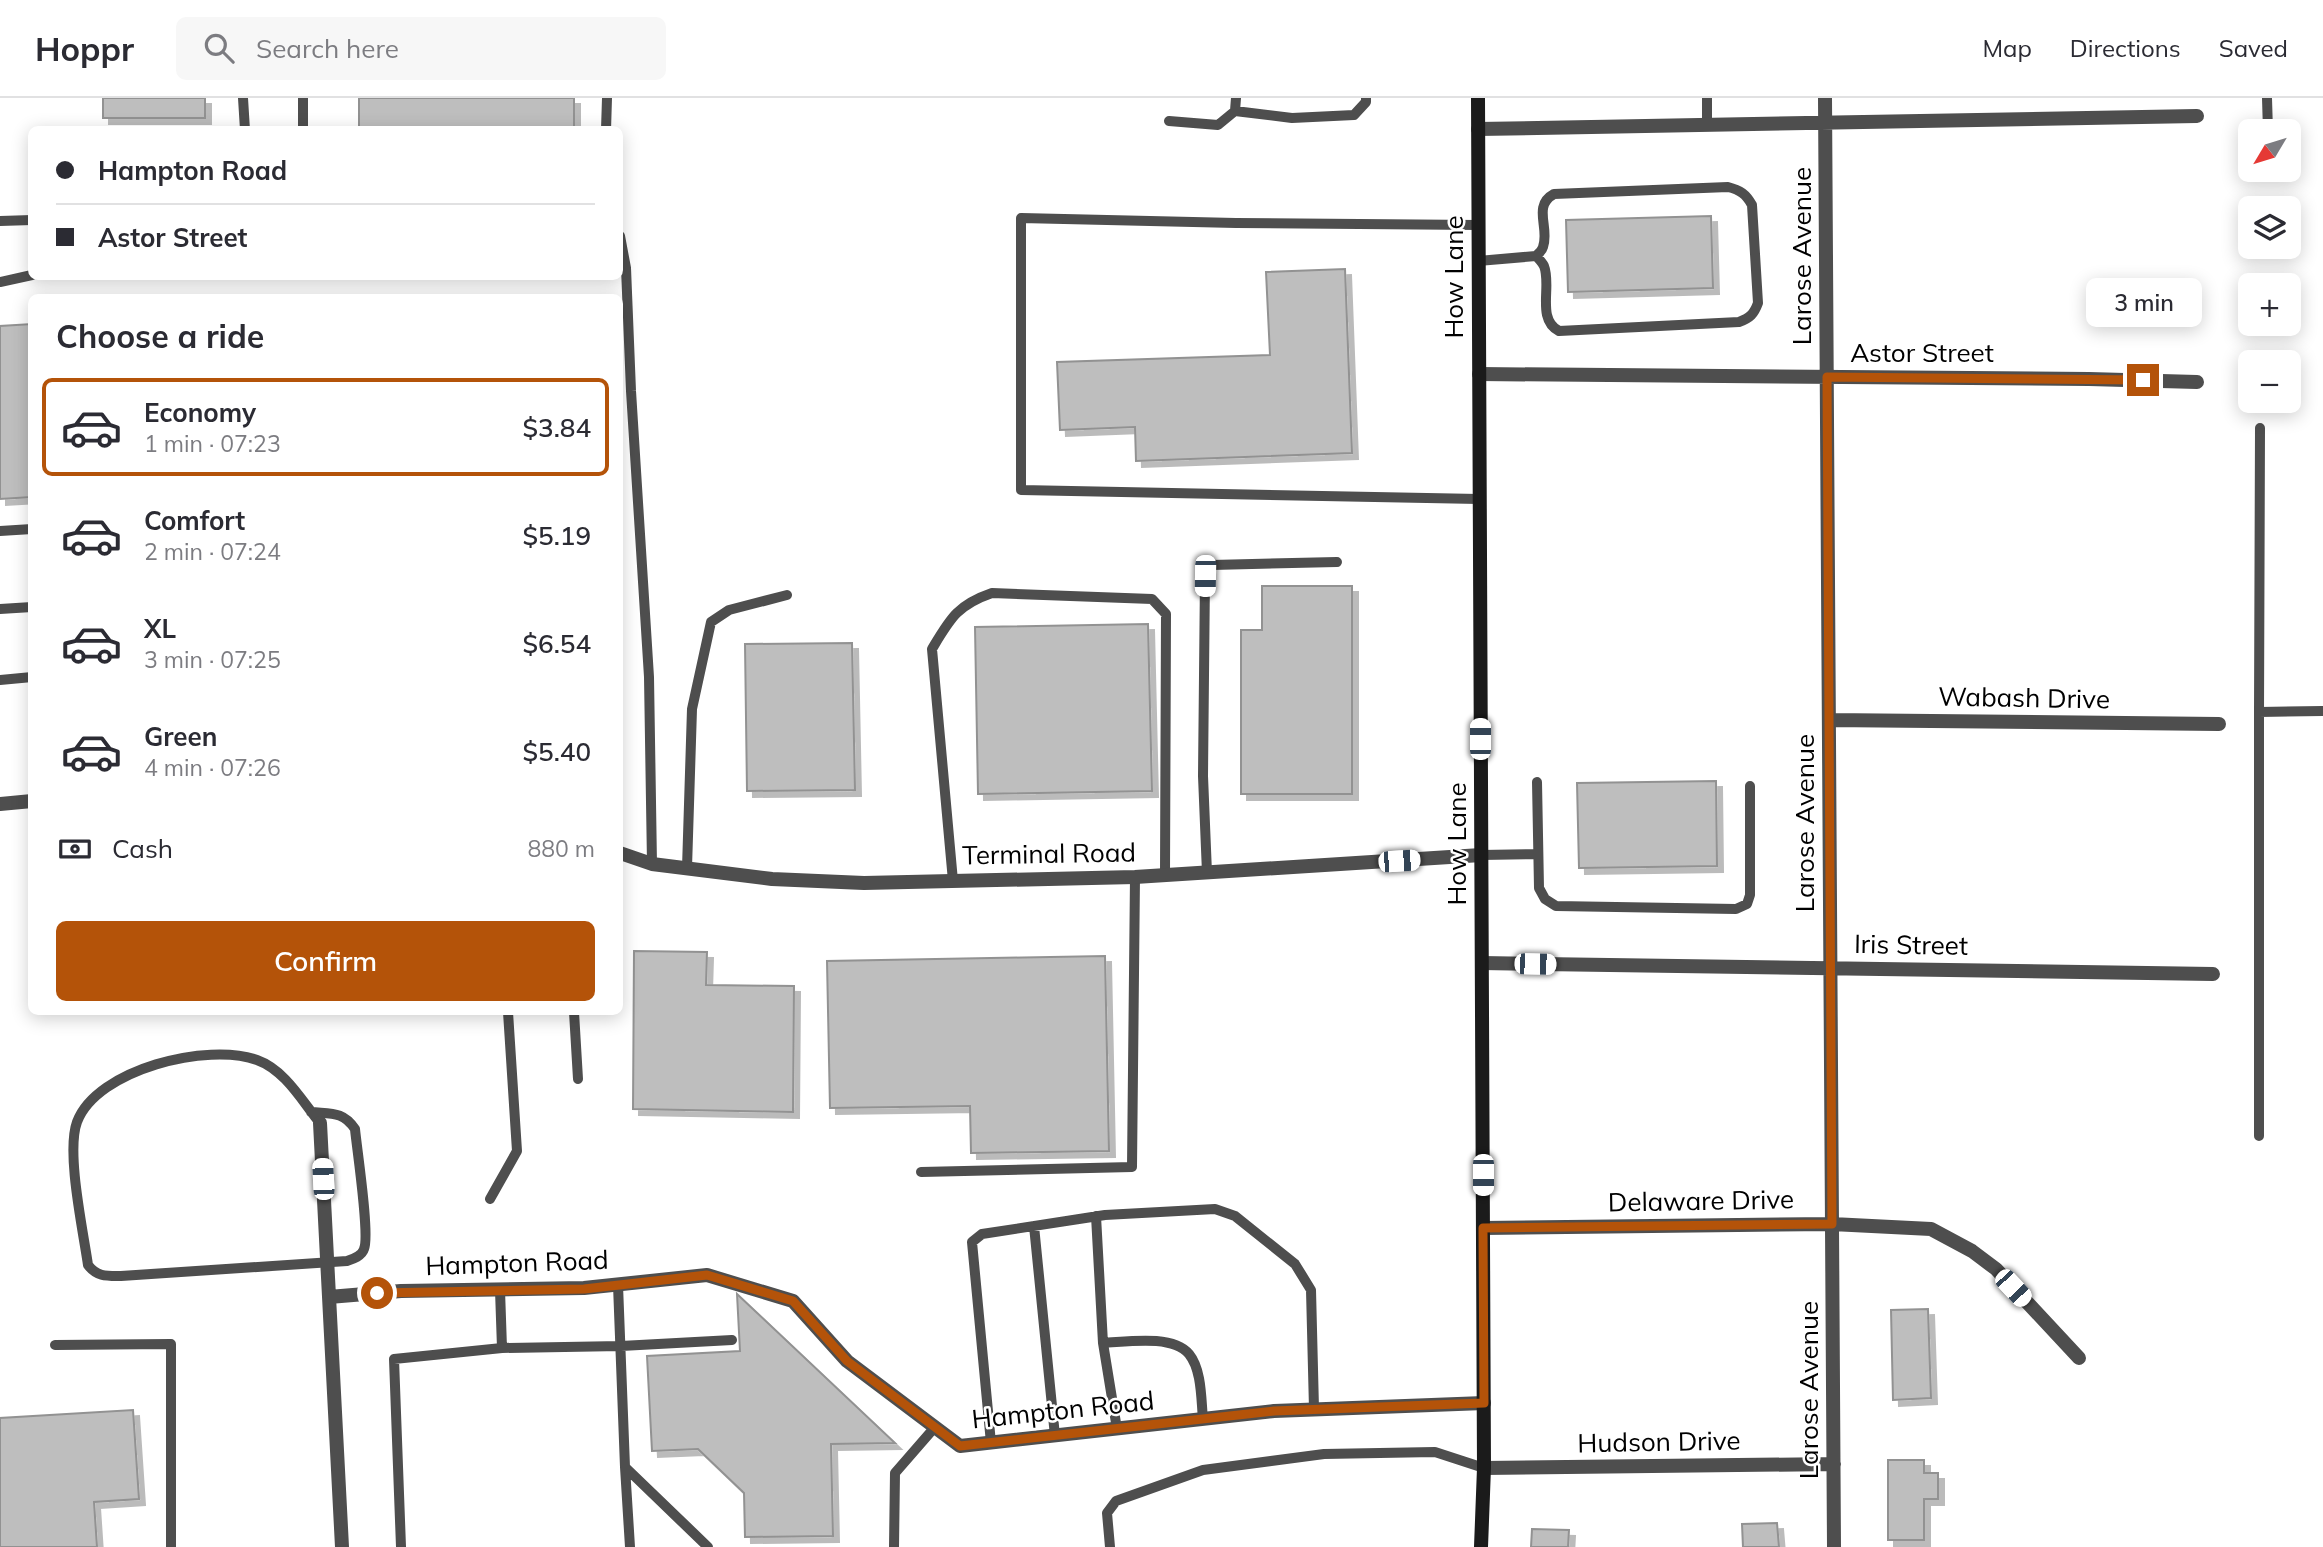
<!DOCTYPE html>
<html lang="en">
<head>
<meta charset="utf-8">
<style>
	body { margin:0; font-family:Mulish,sans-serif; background:#f7f7f7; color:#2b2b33; height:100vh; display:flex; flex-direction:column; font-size:26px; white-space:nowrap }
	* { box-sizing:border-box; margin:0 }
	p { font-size:23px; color:#7c7c81 }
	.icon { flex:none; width:38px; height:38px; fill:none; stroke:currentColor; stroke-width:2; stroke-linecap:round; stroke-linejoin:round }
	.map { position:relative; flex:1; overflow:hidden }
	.sheet { position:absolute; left:28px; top:196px; width:595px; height:721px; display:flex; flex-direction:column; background:#fff; border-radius:10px; box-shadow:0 4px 18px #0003 }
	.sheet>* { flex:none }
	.top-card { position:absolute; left:28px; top:28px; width:595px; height:154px; border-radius:10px; box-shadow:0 4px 18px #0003; display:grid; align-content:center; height:154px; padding:0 28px; background:#fff }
	.needle { width:46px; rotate:232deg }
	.buttons { position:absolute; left:2238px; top:21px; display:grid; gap:14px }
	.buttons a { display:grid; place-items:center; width:63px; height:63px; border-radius:10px; background:#fff; box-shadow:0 4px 18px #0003; font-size:35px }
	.end { position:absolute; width:32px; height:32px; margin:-16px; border:9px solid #b45309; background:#fff; box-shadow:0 0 0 4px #fff }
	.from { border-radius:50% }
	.bubble { position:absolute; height:49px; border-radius:10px; background:#fff; box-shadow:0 4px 18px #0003; font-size:23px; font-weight:600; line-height:49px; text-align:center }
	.car { position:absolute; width:21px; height:42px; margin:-21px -10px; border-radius:9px; box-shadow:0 0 5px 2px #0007; background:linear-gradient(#fff 24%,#345 0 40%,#fff 0 76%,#345 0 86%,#fff 0) }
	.top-card b { display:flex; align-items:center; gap:24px; height:66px; font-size:26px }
	.top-card b+b { border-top:2px solid #e1e1e2 }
	.top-card i { width:18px; height:18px; background:#2b2b33 }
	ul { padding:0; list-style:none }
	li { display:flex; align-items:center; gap:21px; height:98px; margin:0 14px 10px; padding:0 14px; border:4px solid transparent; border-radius:10px }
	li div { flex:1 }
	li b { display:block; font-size:26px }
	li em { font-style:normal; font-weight:600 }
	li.active { border-color:#b45309 }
	li>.icon { width:63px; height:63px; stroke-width:1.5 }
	h2 { padding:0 28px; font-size:32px; line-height:84px }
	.pay { display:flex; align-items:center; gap:18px; height:77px; padding:0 28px; font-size:26px }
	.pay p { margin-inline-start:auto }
	.cta { display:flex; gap:14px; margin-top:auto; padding:14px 28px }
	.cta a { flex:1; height:80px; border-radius:10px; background:#b45309; color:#fff; font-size:28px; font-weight:600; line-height:80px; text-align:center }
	header { display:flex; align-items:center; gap:42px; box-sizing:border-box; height:98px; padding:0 35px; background:#fff; border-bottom:2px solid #e1e1e2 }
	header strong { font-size:33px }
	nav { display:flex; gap:38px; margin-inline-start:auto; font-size:24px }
	.search { width:490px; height:63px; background:#f7f7f7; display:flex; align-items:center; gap:18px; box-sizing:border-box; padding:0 24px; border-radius:10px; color:#7c7c81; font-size:26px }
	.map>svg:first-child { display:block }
	.building { fill:#bebebe; stroke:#929292; stroke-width:2; filter:url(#shadow) }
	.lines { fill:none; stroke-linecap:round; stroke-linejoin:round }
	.service { stroke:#4e4e4e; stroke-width:10 }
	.minor { stroke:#4e4e4e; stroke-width:14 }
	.secondary { stroke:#1b1b1b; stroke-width:14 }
	.route { stroke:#b45309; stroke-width:9 }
	.labels { text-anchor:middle; stroke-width:5; stroke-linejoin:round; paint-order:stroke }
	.street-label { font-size:26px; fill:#000; stroke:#fff }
</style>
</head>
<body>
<header>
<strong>Hoppr</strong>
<div class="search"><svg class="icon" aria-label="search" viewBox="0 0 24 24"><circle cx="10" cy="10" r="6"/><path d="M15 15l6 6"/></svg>Search here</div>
<nav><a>Map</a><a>Directions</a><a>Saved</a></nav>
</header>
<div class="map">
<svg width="2323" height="1449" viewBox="0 0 2323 1449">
	<defs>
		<filter id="shadow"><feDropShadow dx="6" dy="6" stdDeviation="0" flood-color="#0004"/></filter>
	</defs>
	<rect width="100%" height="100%" fill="#fff"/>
	<path class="building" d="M103 0H205V20H103Z
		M359 0H574V32H359Z
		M1711 118 1713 190 1568 194 1566 122Z
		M1345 171 1352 355 1136 363 1135 329 1060 332 1057 264 1270 257 1266 174Z
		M32 226V399L0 401V228Z
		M1262 488H1352V696H1241V532H1262Z
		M1148 526 1152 693 978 696 975 529Z
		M852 545 855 692 747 693 745 546Z
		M1716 683 1717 768 1579 770 1577 685Z
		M634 853 707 854 706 887 794 888 793 1014 633 1011Z
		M1105 858 1109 1053 971 1055 970 1008 830 1010 827 863Z
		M737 1196 895 1345 831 1346 833 1438 745 1439 744 1395 698 1351 652 1353 647 1258 740 1253Z
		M1928 1211 1931 1300 1893 1302 1891 1212Z
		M133 1312 139 1401 94 1404 97 1449H0V1320Z
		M1888 1362H1924V1375H1938V1401H1924V1442H1888Z
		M1777 1425 1779 1449H1743L1742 1426Z
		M1532 1431 1569 1432 1568 1449H1531Z"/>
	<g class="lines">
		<path class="service" d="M243 0 245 32
			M303 0V32
			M1236 0 1235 13 1292 20 1354 17 1366 4V0
			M2267 0 2268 33
			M1169 23 1218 27 1235 13
			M1707 27V0
			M606 32 607 0
			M1728 89C1740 92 1746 96 1752 107L1758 205C1754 216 1750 220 1739 224L1559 233C1536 221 1552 188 1544 168 1542 164 1539 161 1536 158 1539 155 1542 153 1543 149 1550 130 1532 108 1554 96Z
			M0 123 32 122
			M1478 127 1236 125 1021 120V392L1479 401
			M620 138 626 170 631 293 649 579 652 766
			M1478 163 1536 158
			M0 184 32 177
			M2260 330 2259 614 2323 613
			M0 433 32 431
			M0 511 32 509
			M0 582 32 579
			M2259 614V1038
			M1537 684 1539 790 1545 801 1556 808 1736 811 1747 806 1750 797V688
			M1481 757 1538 756
			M687 770 692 611 711 524 729 512 787 497
			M1207 775 1203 678 1205 478 1212 467 1337 464
			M953 783 932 551C950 521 957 507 992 495L1152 501 1166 516 1165 777
			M574 914 578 981
			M311 1014C331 1016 343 1013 355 1031 357 1052 370 1137 364 1151 362 1158 353 1161 347 1163L121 1178C107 1178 97 1179 88 1167 83 1132 66 1054 77 1024 97 971 208 944 257 962 285 972 302 1003 320 1025
			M921 1074 1132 1069 1135 779
			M490 1101 517 1053 508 914
			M1096 1118 1103 1245
			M1034 1128 1055 1338
			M618 1187 625 1369 708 1449
			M55 1247 171 1246V1449
			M502 1250 621 1248 732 1242
			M1117 1331 1103 1245C1126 1244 1172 1236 1189 1256 1202 1272 1201 1301 1203 1321
			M991 1345 972 1144 982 1136 1105 1117 1215 1111 1235 1118 1295 1166 1311 1192 1314 1311
			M625 1369 630 1449
			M401 1449 394 1261 502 1250 500 1192
			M894 1449 895 1375 935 1329
			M1110 1449 1107 1415 1116 1403 1203 1372 1324 1356 1435 1354 1484 1370"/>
		<path class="minor" d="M1825 0 1834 1449
			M1478 31 2197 18
			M1479 276 2089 281 2197 284
			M1829 622 2219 626
			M0 706 32 703
			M620 755 652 766 772 781 864 785 1135 779 1481 757
			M1482 865 2213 876
			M320 1025 342 1449
			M1483 1130 1832 1126 1931 1131 1972 1153 1996 1171 2079 1260
			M329 1199 401 1193 584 1190 707 1177 793 1203 847 1263 960 1348 1274 1313 1484 1305
			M1484 1370 1834 1366"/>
		<path class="secondary" d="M1478 0 1484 1370 1481 1449"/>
	</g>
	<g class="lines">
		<path class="route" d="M377 1195 584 1191 707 1177 793 1203 847 1263 960 1348 1274 1313 1484 1305 1483 1130 1832 1126 1827 279 2143 282"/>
	</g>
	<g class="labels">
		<g class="street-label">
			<text transform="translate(1802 158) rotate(-90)" y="9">Larose Avenue</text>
			<text transform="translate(1454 179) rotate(-90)" y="9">How Lane</text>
			<text x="1922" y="264">Astor Street</text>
			<text transform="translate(2024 600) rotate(1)" y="9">Wabash Drive</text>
			<text transform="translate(1805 725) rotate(-90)" y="9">Larose Avenue</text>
			<text transform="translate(1457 746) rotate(-90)" y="9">How Lane</text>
			<text transform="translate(1049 756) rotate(-1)" y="9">Terminal Road</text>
			<text transform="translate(1911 847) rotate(1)" y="9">Iris Street</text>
			<text transform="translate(1701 1103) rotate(-1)" y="9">Delaware Drive</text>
			<text transform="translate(517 1165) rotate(-2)" y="9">Hampton Road</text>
			<text transform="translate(1809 1292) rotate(-90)" y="9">Larose Avenue</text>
			<text transform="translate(1063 1312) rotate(-6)" y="9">Hampton Road</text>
			<text transform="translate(1659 1344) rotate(-1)" y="9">Hudson Drive</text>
		</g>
	</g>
</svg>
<div class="buttons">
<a><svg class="needle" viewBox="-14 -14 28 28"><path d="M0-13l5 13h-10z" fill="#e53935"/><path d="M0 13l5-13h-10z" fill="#7c7c81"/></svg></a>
<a><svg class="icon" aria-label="layers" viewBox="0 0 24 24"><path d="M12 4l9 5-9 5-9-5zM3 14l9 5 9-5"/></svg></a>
<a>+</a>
<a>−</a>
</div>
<i class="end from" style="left:377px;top:1195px"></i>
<i class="end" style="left:2143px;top:282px"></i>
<div class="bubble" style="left:2086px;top:180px;width:116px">3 min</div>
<i class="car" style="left:1205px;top:478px;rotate:181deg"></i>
<i class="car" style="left:1480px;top:641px;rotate:0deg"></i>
<i class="car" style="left:1399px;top:763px;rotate:86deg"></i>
<i class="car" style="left:1535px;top:866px;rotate:91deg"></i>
<i class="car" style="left:1483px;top:1077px;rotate:180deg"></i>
<i class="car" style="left:323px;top:1081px;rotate:357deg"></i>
<i class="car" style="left:2013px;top:1190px;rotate:137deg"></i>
<div class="top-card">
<b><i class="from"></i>Hampton Road</b>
<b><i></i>Astor Street</b>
</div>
<section class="sheet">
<h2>Choose a ride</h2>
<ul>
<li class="active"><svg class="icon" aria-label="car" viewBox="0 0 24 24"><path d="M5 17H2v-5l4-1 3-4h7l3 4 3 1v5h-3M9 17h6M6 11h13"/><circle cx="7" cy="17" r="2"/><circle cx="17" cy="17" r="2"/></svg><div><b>Economy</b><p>1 min · 07:23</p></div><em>$3.84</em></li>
<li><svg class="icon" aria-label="car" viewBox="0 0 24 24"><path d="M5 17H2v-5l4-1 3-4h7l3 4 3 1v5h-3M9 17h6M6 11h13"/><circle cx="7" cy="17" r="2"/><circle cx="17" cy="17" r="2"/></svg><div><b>Comfort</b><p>2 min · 07:24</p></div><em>$5.19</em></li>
<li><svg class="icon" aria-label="car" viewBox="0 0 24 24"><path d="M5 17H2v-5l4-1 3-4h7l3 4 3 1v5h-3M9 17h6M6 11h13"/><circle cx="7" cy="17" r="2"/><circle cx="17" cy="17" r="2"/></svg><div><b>XL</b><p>3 min · 07:25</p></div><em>$6.54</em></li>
<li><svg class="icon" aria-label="car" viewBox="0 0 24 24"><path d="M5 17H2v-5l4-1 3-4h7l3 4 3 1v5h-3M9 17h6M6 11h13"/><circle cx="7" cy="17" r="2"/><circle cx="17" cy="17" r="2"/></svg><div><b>Green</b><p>4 min · 07:26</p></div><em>$5.40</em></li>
</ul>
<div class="pay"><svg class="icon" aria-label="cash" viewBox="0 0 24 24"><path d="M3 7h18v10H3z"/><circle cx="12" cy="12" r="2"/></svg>Cash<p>880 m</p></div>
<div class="cta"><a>Confirm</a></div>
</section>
</div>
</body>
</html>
